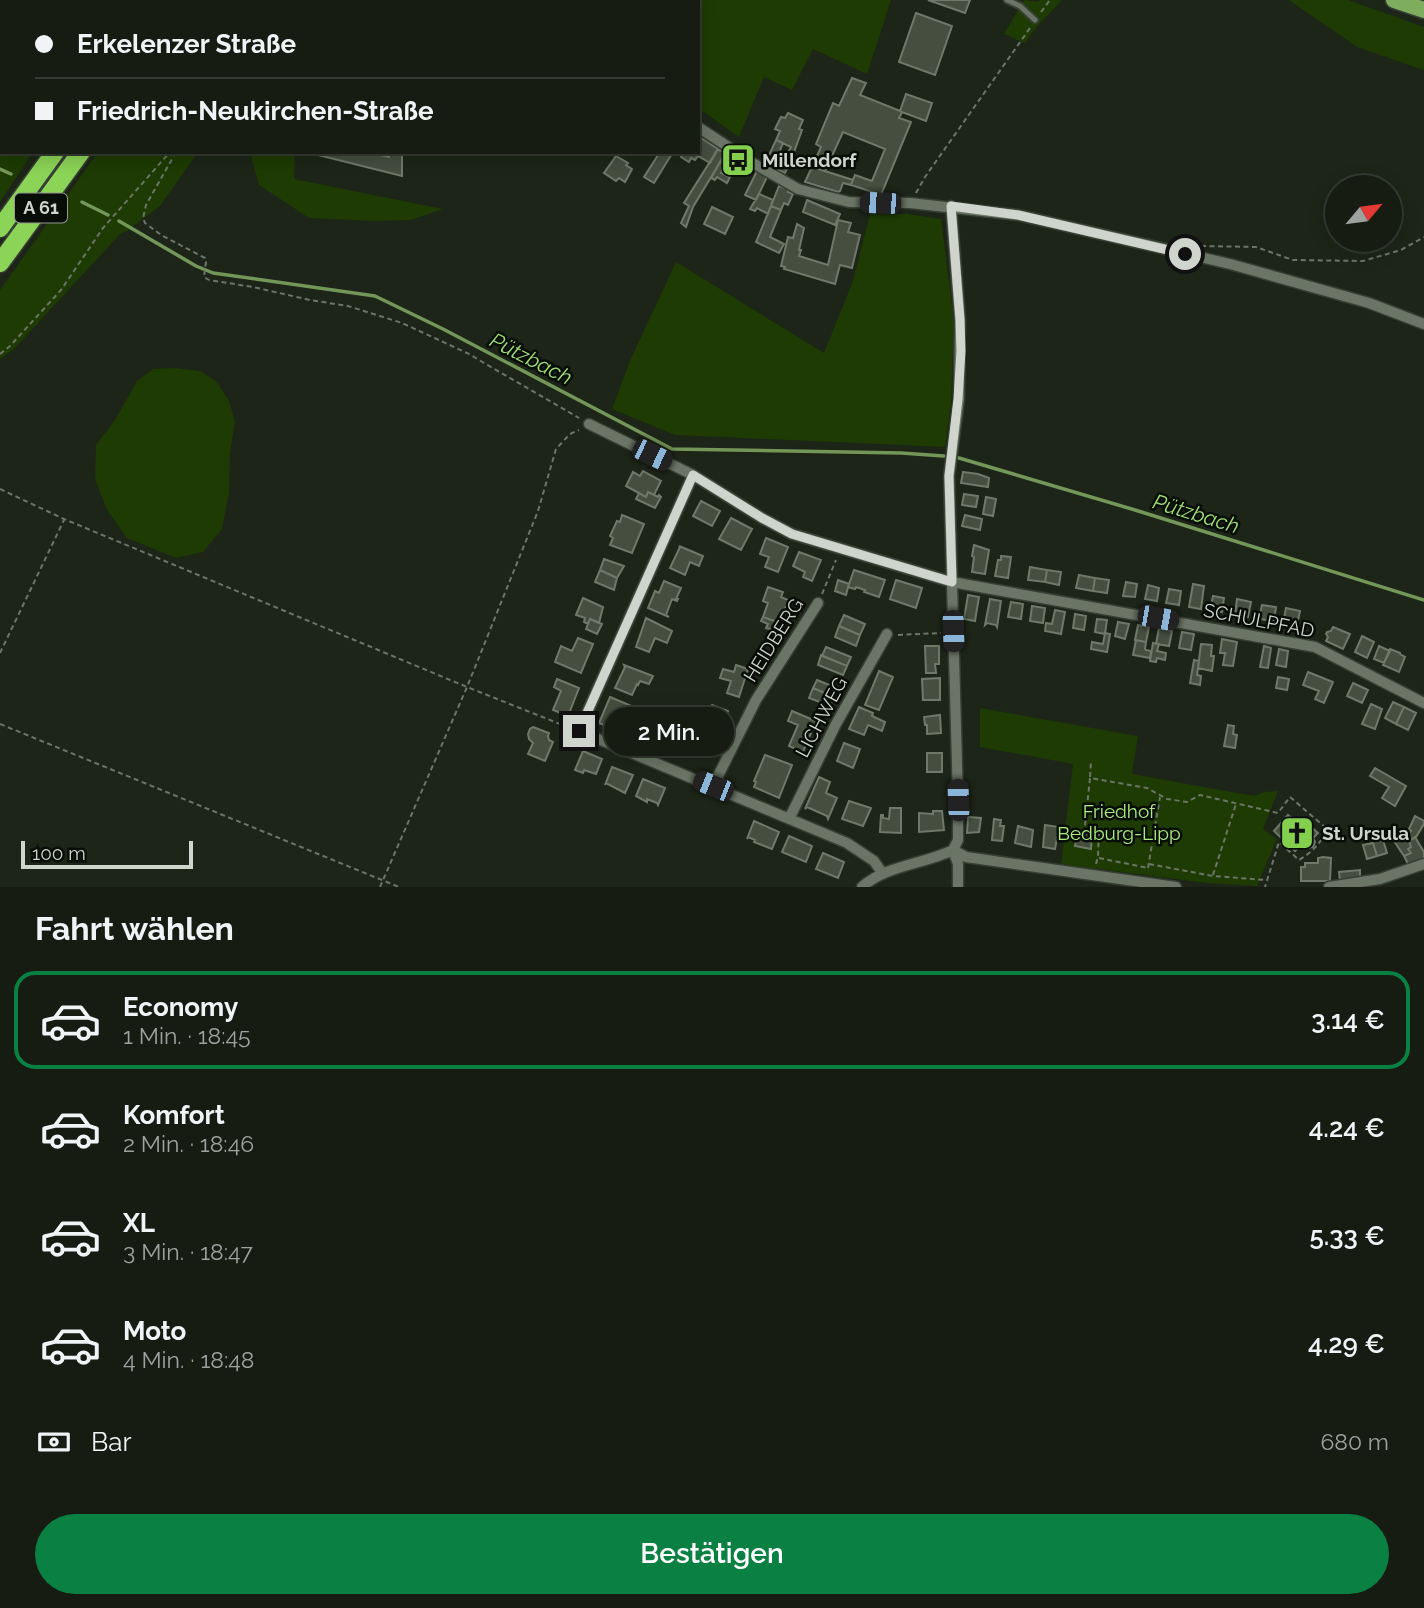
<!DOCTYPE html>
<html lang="de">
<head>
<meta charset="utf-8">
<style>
	body { margin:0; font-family:Raleway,sans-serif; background:#232920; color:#f1f3f6; height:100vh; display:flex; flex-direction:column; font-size:26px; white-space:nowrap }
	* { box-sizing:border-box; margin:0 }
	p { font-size:23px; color:#9ea19f }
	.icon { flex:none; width:38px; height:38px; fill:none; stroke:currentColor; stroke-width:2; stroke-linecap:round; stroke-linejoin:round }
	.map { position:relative; height:887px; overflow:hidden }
	.drawer { display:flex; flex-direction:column; background:#161c12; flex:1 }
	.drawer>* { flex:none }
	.hud { position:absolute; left:0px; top:0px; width:700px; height:154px; box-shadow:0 4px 18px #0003,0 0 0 2px #353a32; display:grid; align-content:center; height:154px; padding:0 35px; background:#161c12 }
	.needle { width:46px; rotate:61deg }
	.controls { position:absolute; left:1325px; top:175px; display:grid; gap:14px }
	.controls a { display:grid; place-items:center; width:77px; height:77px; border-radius:50%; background:#161c12; box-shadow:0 4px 18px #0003,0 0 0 2px #353a32; font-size:35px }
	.scale { position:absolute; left:21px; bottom:18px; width:172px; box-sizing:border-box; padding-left:7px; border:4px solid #cfd5cc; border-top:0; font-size:19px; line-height:24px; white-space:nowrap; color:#cfd5cc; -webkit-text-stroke:5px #090d07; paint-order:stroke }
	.end { position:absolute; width:32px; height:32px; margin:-16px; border:9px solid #cfd5cc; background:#111; box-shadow:0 0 0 4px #111 }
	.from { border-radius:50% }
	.bubble { position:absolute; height:49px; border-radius:24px; background:#161c12; box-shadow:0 4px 18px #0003,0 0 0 2px #353a32; font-size:23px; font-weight:600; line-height:49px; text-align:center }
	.car { position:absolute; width:21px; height:42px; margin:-21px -10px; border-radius:9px; box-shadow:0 0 5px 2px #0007; background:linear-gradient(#222 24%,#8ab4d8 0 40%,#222 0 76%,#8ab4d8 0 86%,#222 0) }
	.hud b { display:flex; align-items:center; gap:24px; height:66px; font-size:26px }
	.hud b+b { border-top:2px solid #353a32 }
	.hud i { width:18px; height:18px; background:#f1f3f6 }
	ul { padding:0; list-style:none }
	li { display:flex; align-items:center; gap:21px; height:98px; margin:0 14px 10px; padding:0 21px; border:4px solid transparent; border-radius:21px }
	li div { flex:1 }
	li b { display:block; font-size:26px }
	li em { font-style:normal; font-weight:600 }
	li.current { border-color:#0b8043 }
	li>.icon { width:63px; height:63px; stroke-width:1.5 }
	h2 { padding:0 35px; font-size:32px; line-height:84px }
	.pay { display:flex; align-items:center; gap:18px; height:77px; padding:0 35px; font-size:26px }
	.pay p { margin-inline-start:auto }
	.cta { display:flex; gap:14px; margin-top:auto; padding:14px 35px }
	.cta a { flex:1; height:80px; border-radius:42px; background:#0b8043; color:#fff; font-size:28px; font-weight:600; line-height:80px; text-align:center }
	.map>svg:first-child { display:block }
	.green { fill:#1d3b02 }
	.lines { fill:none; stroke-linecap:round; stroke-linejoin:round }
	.stream { stroke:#739659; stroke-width:3.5 }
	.building { fill:#454e3f; stroke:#6f7969; stroke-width:2 }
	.lane-casing { stroke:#373e34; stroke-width:9 }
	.street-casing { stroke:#373e34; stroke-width:13 }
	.primary-casing { stroke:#373e34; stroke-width:19 }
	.highway-casing { stroke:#373e34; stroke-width:21 }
	.path { stroke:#6d7469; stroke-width:2; stroke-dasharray:5 3.5; stroke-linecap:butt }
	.lane { stroke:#6a7565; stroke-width:5 }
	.street { stroke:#6a7565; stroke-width:10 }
	.primary { stroke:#7eae5d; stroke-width:16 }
	.highway { stroke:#8bd457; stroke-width:18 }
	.route { stroke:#cfd5cc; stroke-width:9 }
	.labels { text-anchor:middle; stroke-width:5; stroke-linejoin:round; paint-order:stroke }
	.shield { fill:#090d07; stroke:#949991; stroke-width:2 }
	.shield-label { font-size:18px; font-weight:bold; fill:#cfd5cc }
	.poi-label { font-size:19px; font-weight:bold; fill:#cfd5cc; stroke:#090d07; text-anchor:start }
	.street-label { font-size:19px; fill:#cfd5cc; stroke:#090d07 }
	.park-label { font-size:19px; fill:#aaec7f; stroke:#090d07 }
	.water-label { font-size:21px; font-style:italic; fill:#9ee073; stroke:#090d07 }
</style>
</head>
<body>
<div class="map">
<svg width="1424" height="887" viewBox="0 0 1424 887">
	<rect width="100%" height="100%" fill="#1d2518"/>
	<path class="green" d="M3 0H131L130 2H2V152H33L0 202V4Z
		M687 0H891L867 74 813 49 792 90 764 77 739 137 698 108V2H687Z
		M1024 0 1038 2 1040 0H1062L1034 30 1025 43 1004 34Z
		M1289 0H1348L1424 27V70L1357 47Z
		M98 152H198L160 206 127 231 121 233 13 350 0 359V290Z
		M250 152H295L294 179 443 209 411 220 375 221 309 218 259 185Z
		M870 214H908L941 219 954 321 951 404 945 447 675 435 612 409 629 363 676 262 824 353 853 281Z
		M174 368 200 371 216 381 229 401 235 422 230 453 229 493 222 529 203 552 176 558 127 538 107 510 95 479 96 445 115 420 137 381 153 369Z
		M980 708 1138 736 1132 774 1254 796 1264 792 1278 791 1263 829 1277 839 1257 886 1206 883 1061 864 1073 764 980 747Z"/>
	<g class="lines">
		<path class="stream" d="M0 169 11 174
			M82 202 108 215
			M119 221 196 266 213 273 375 296 443 329 672 449 901 453 944 456
			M959 458 1135 510 1424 600"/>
	</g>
	<path class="building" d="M452 0H535L534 2H455Z
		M928 0H970L965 13Z
		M916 13 952 26 935 75 899 62Z
		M852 78 866 83 860 95 900 111 906 94 932 103 926 121 902 112 899 118 911 122 881 195 851 185 855 175 872 181 885 149 843 132 825 171 812 167 821 147 816 144 833 103 839 106Z
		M788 113 803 120 799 129 802 130 790 163 784 160 791 147 776 140 780 131 775 129 781 117 785 118Z
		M698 136 718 149 710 163 698 156 695 160 691 158 689 162 681 157 684 152H698Z
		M776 140 783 143 778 155 780 156 779 158 790 163 785 173 765 164Z
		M718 149 725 154 693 207 686 227 681 223 689 206 684 203Z
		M318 152H367L389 157V152H402V176L318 155Z
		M660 152H673L654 183 644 177Z
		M724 155 738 164 732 174 723 169 726 165 720 162Z
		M616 156 628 163 626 165 632 169 625 182 619 178 616 181 604 173Z
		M720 162 726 165 721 173 730 177 727 183 717 177 715 180 711 178Z
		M812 167 853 180 851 185 843 183 840 191 838 192 805 182Z
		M757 171 767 177 756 200 745 195Z
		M779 186 789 189 788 192 793 194 788 205 784 203 781 210 771 206Z
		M759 194 773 200 768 214 757 208 755 211 750 209Z
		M807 200 840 214 835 225 803 212Z
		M771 206 781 210 770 237 784 244 779 253 756 242Z
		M712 207 733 217 725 234 704 224Z
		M838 220 851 223 848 232 860 235 852 268 840 265 835 284 784 269 785 267 781 266 788 237 793 238 797 224 804 228 799 250H801L799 256 828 265Z
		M643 471 661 481 654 495 648 492 646 497 626 486 633 472 640 476Z
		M963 472 978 474 989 478 988 487 961 483Z
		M648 492 658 497 659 495 661 497 655 508 636 499 639 493 646 497Z
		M964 494 978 496 976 507 962 505Z
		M986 497 996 499 993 516 983 514Z
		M701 501 720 511 712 526 693 516Z
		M622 515 644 524 632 553 610 545 613 538 610 536 617 521 620 522Z
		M965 515 982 519 980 530 962 526Z
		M731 518 752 529 741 550 719 539Z
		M766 538 788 547 778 572 765 567 769 557 760 554Z
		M974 545 989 550 985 574 972 572 974 557 972 556Z
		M679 546 703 556 699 566 690 562 685 575 670 568 680 547Z
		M799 552 821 560 812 581 803 577 805 572 793 566Z
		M1001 556 1011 557 1008 578 995 576 998 560H1001Z
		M604 559 624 566 617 578 600 570Z
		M1030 567 1047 570 1045 582 1028 580Z
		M600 570 617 578 614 590 595 582Z
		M854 570 885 580 879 597 864 592 865 590 856 587 855 589 848 587Z
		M1047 570 1061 572 1059 585 1045 582Z
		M1079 575 1095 578 1093 591 1076 588Z
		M1095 578 1109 580 1107 593 1093 591Z
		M838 580 849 584 846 595 835 591Z
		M896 580 922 588 916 608 890 599Z
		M664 581 681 588 676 599H678L677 601 672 599 666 615 669 617 648 608 655 591 659 593Z
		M1126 582 1137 584 1135 597 1123 596Z
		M1193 584 1204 586 1201 609 1189 607Z
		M1148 585 1159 588 1157 601 1145 599Z
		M768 587 783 592 781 597 788 600 780 623 763 617 768 603 763 601Z
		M1169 589 1181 591 1179 605 1166 603Z
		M968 595 979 597 975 621 964 619Z
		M1213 596 1224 598 1222 612 1210 610Z
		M583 598 603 607 599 623 590 619 588 624 584 622 585 618 576 615Z
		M990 599 1001 601 997 627 996 625 987 623 985 625Z
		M1237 599 1251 602 1248 617 1235 615Z
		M1011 602 1023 604 1021 619 1008 617Z
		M1262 605 1276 607 1274 621 1259 619Z
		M1032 606 1045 608 1043 623 1030 621Z
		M1286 608 1300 611 1297 625 1283 623Z
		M1055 610 1065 612 1061 634 1045 631 1046 623 1052 624Z
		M1075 614 1086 616 1084 630 1073 628Z
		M844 615 865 624 860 635 839 626Z
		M763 617 780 623 777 631 766 628 768 624 761 621Z
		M646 618 672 631 667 643 655 638 649 652 636 647Z
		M590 619 602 624 597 634 586 629Z
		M1097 619 1107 620 1105 634 1095 632Z
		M1118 622 1129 624 1125 639 1115 636Z
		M1138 625 1149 627 1146 642 1135 640Z
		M839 626 860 635 856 646 835 637Z
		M1333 627 1350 634 1343 649 1326 641 1328 637 1326 634 1327 632 1331 631Z
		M1159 628 1172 631 1169 646 1156 644Z
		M1182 632 1194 634 1191 650 1179 648Z
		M1105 633 1110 634 1107 652 1091 649 1092 642 1103 644Z
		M1362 636 1374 642 1367 658 1355 652Z
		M578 638 593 644 581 673 555 662 561 646 572 651Z
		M1222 639 1237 642 1233 666 1223 665 1225 653H1220Z
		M1136 640 1146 642 1145 649 1146 650 1151 651 1150 658 1133 655Z
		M1153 643 1159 644 1157 651 1166 653 1165 660 1157 658 1156 662 1150 661Z
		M1201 644 1212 645 1211 656H1214L1212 671 1198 668Z
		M925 646H939V664H935L936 673H926Z
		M1264 646 1271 648 1268 668 1260 667Z
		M1379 646 1390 651 1384 663 1374 659Z
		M826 647 851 657 847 666 822 656Z
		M1279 649 1288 651 1286 667 1276 665Z
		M1390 649 1400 653V654L1405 657 1399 672 1383 665Z
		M821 655 847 666 843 675 818 665Z
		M1194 660 1199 661 1197 675 1201 676 1200 685 1190 683Z
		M624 665 653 676 649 684 640 681 638 685 637 684 632 695 615 688 625 667Z
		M736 665 748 669 739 697 727 693 731 681 720 678 723 669 734 672Z
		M879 671 893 677 879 710 865 705Z
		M1308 672 1333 682 1324 703 1315 699 1319 691 1303 685Z
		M1278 677 1289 679 1287 690 1276 688Z
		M940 678V700H923L922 679Z
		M557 679 579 688 568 716 553 710 561 691 554 687Z
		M817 680 837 688 834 697 813 688Z
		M1353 683 1368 690 1362 703 1347 696Z
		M813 688 834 697 830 706 809 698Z
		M610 697 634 707 630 718 621 715 615 730 599 723Z
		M1393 702 1404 707 1396 724 1385 718Z
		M1371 704 1382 709 1375 729 1362 724Z
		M712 705 728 711 722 729 705 723Z
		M859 707 873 713 872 716 885 722 882 731 868 725 864 735 849 729Z
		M1404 707 1416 713 1408 730 1396 724Z
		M792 711 816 721 803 752 789 746 798 725 788 721Z
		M940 715 941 733 927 734V725H925L924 717Z
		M1228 725 1234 726 1233 734 1237 735 1235 748 1224 746Z
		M533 727 549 733 548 736 549 740 553 742 545 761 528 754 533 743 529 739 528 734 530 729Z
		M844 743 860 749 853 768 837 761Z
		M583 751 602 759 596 774 584 770 583 773 575 770Z
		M927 753H942V772H927Z
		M765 755 792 765 779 798 754 787 756 782 754 781Z
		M612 767 633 775 625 793 606 783 605 785Z
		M1375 768 1406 786 1395 806 1382 798 1389 787 1370 776Z
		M819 777 830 782 826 793 837 798 828 819 827 816 807 807 805 809Z
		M643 779 665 788 658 805 657 803 647 799V802L636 796Z
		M849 801 871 808 863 826 842 819Z
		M890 808H901V833L880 832 881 815H883V818L889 819Z
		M933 811H942L944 830 919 832V813L933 814Z
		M1288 815 1305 830 1310 826 1318 833 1313 838 1315 842 1313 847 1308 848 1305 846 1304 848 1302 844 1295 851 1274 831Z
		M1415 816 1424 821V824L1416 837 1409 841 1411 847 1408 849 1411 853 1404 856 1392 838 1402 831 1405 835 1409 833 1411 831 1409 829Z
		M968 817 981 818 979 832 967 833Z
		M994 819 1001 820 1000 826H1004L1002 841 992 840Z
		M754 821 779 832 772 849 754 842 755 840 748 837 747 839Z
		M1045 825 1059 827 1055 849 1043 847Z
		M1018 826 1033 830 1031 847 1015 843Z
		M1078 830 1092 833 1091 849 1075 846Z
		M789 836 812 846 806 862 782 852Z
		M1415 837 1424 852V859L1409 866 1404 856 1411 853 1408 849 1411 847 1409 841Z
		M1383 840 1387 853 1377 856 1373 843Z
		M1373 843 1377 856 1367 859 1363 845Z
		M823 853 844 862 838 878 816 869Z
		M1323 857 1331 858 1330 881H1301V867H1305V863H1318V858Z
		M1360 870V879L1340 881 1339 872Z"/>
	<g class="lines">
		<g class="lane-casing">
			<path id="lane" d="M1007 0 1020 6 1035 20
				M399 2 400 0"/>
		</g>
		<g class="street-casing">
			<path id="street" d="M419 0 422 2
				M698 127 751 162 798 189 849 202 910 203 1018 215 1230 264 1369 303 1424 324
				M951 206 960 320 959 399 949 476 958 800V840L953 850 958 864V887
				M589 424 693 475 762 518 792 534 952 582 1315 647 1424 703
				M693 475 579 731 847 843 874 861 883 874
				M713 786 756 700 818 603
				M789 819 836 724 887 634
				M953 850 966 857 1176 887
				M862 887C886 865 925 864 953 850
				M1329 887 1380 879 1424 864"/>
		</g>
		<g class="primary-casing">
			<path id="primary" d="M1394 0 1424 10"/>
		</g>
		<g class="highway-casing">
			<path id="highway" d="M152 2 153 0
				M176 2 177 0
				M0 228 55 152
				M0 263 81 152"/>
		</g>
		<path class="path" d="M265 2 266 0
			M1041 12 1050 0
			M176 152 146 205 143 218 145 223 161 235 205 258 206 262 204 277 209 280 253 287 310 300 348 306 402 323 467 353 579 418
			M916 193 925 177 1030 28
			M1201 246 1256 247 1293 260 1363 261 1401 250 1424 237
			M0 354 10 346 61 290 103 228 170 152
			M0 489 64 519 467 687 570 728
			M822 594 836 560
			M898 635 941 633
			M0 653 64 520
			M0 724 399 887
			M1090 777 1091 762
			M1099 858 1148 868
			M1096 864 1098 856 1099 828 1085 826 1090 778 1147 788 1167 799 1187 802 1200 795 1278 813 1290 797 1326 828C1323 842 1311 853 1299 860L1279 842 1265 887
			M1149 864 1213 876 1266 880
			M1148 868 1160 797
			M1213 875 1236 804
			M380 887 467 687 538 511 556 449 570 434 579 430"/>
		<use href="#lane" class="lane"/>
		<use href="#street" class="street"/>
		<use href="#primary" class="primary"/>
		<use href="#highway" class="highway"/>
	</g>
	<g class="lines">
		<path class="route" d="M579 731 693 475 762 518 792 534 952 582 949 476 958 399 961 351 960 320 951 206 1018 215 1185 254"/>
	</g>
	<defs>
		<g id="bus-square" transform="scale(1.75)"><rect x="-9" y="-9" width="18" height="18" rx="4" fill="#84cf4d" stroke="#090d07"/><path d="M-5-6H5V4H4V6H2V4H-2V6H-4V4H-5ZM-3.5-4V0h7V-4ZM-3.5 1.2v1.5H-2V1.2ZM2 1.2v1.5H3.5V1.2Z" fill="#111"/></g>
		<g id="church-square" transform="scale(1.75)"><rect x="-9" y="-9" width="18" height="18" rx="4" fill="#84cf4d" stroke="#090d07"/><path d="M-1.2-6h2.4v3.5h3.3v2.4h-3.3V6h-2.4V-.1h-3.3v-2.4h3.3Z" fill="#111"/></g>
	</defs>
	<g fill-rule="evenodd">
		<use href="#bus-square" x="738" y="160"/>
		<use href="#church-square" x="1297" y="833"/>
	</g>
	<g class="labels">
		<rect class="shield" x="15" y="193.5" width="52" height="29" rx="5"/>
		<g class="shield-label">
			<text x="41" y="214">A 61</text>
		</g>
		<g class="poi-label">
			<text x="762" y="167">Millendorf</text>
			<text x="1322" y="840">St. Ursula</text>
		</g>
		<g class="street-label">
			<text transform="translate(1259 620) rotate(11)" y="7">SCHULPFAD</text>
			<text transform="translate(773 640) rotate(-58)" y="7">HEIDBERG</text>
			<text transform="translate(821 717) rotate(-62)" y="7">LICHWEG</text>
		</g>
		<g class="park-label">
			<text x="1119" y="818">Friedhof<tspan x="1119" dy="22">Bedburg-Lipp</tspan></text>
		</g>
		<g class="water-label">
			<text transform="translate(531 359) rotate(27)" y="7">Pützbach</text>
			<text transform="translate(1196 514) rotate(17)" y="7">Pützbach</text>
		</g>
	</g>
</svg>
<div class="controls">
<a><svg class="needle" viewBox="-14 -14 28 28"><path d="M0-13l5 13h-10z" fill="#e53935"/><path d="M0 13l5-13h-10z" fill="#9ea19f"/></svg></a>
</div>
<div class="scale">100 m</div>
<i class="end from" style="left:1185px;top:254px"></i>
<i class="end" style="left:579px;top:731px"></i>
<div class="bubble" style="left:604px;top:707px;width:130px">2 Min.</div>
<i class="car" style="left:880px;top:203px;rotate:272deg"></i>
<i class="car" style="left:652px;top:455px;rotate:116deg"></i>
<i class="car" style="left:1158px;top:618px;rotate:100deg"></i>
<i class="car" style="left:953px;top:631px;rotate:178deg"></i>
<i class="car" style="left:713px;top:786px;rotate:292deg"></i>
<i class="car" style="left:958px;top:800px;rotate:358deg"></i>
<div class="hud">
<b><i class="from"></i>Erkelenzer Straße</b>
<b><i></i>Friedrich-Neukirchen-Straße</b>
</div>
</div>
<section class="drawer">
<h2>Fahrt wählen</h2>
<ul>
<li class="current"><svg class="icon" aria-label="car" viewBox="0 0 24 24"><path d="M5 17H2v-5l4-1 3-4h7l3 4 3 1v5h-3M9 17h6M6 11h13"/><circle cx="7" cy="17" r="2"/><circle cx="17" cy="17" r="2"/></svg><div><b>Economy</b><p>1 Min. · 18:45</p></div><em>3.14 €</em></li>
<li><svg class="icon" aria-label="car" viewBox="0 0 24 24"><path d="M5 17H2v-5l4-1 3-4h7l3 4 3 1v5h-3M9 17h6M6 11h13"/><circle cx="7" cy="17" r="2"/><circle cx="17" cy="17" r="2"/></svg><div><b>Komfort</b><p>2 Min. · 18:46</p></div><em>4.24 €</em></li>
<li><svg class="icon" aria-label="car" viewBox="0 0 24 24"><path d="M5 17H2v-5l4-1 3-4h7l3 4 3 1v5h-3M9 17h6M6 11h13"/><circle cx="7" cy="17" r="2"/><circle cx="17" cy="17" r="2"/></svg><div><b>XL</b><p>3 Min. · 18:47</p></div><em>5.33 €</em></li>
<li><svg class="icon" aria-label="car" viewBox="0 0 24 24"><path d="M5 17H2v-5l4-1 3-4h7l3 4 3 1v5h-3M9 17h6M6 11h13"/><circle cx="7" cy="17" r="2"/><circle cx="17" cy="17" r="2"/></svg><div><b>Moto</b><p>4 Min. · 18:48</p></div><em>4.29 €</em></li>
</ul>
<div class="pay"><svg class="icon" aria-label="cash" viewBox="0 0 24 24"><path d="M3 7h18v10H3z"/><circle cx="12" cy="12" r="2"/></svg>Bar<p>680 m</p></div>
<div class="cta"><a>Bestätigen</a></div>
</section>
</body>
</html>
